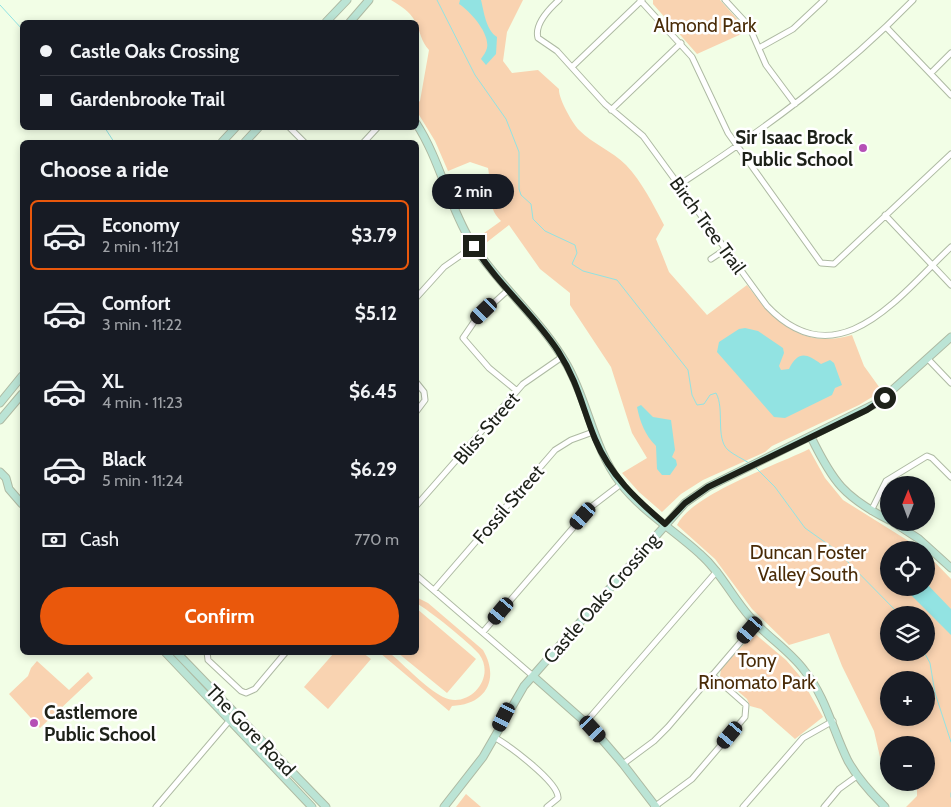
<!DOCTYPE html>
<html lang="en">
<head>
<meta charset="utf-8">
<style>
	body { margin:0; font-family:Cabin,sans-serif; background:#20242c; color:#f1f3f6; height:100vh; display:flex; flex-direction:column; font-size:19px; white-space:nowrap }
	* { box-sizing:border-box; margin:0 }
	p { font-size:16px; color:#9ea1a6 }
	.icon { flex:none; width:28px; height:28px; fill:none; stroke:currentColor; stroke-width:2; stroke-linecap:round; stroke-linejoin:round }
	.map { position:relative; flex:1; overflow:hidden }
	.sheet { position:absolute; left:20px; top:140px; width:399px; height:515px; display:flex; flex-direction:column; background:#171b24; border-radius:8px; box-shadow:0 2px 8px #0003 }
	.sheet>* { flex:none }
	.guide { position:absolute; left:20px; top:20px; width:399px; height:110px; border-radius:8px; box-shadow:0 2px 8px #0003; display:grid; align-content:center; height:110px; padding:0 20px; background:#171b24 }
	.needle { width:32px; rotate:1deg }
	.buttons { position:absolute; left:880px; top:476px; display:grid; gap:10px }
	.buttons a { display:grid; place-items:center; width:55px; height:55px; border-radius:50%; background:#171b24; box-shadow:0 2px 8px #0003; font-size:25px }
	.end { position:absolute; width:22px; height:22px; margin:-11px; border:6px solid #1d2119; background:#fff; box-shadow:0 0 0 2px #fff }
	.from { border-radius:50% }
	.bubble { position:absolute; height:35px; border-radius:18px; background:#171b24; box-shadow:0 2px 8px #0003; font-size:16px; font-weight:700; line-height:35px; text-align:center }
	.car { position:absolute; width:15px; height:30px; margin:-15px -8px; border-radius:6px; box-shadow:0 0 4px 1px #0007; background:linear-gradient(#222 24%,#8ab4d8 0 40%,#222 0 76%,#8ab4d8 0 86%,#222 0) }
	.guide b { display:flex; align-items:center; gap:18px; height:48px; font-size:19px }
	.guide b+b { border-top:1px solid #363941 }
	.guide i { width:12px; height:12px; background:#f1f3f6 }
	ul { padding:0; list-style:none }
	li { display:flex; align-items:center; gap:15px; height:70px; margin:0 10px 8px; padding:0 10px; border:2px solid transparent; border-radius:8px }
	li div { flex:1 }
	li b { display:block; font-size:19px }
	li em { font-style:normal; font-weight:700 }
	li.current { border-color:#ea580c }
	li>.icon { width:45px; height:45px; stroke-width:1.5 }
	h2 { padding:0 20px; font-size:22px; line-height:60px }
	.pay { display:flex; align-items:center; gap:12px; height:55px; padding:0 20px; font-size:19px }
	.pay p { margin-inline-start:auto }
	.cta { display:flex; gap:10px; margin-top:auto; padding:10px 20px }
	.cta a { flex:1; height:58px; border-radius:30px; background:#ea580c; color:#fff; font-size:20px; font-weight:700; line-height:58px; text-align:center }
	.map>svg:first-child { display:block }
	.green { fill:#f9d3b1; fill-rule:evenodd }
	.water { fill:#92e3e2 }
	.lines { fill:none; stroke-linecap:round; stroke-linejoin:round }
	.stream { stroke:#92e3e2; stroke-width:1 }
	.street-casing { stroke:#aebaa3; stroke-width:7 }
	.secondary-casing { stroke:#aebaa3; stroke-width:9 }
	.street { stroke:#fff; stroke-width:5 }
	.secondary { stroke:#bbe4d5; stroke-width:7 }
	.route { stroke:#1d2119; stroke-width:6 }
	.poi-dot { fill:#b550b6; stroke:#fff; stroke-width:2 }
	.labels { text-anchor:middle; stroke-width:5; stroke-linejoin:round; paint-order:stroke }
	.park-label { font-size:19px; fill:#492b07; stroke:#fff }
	.poi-label { font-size:19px; font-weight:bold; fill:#1d2119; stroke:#fff; text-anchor:end }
	.street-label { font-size:19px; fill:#1d2119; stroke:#fff }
</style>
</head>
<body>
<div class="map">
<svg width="951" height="807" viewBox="0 0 951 807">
	<rect width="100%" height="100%" fill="#f2fee6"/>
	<path class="green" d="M391 0H523L507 32 503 61 512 73 538 70 559 89C558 98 573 124 579 130 593 144 612 151 626 165 642 182 653 204 664 225L656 239 669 272 707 315 747 285C774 321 802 350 852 335L864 366 882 391 859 405 772 446 765 452 703 480 681 494 662 512 639 492 622 473 647 458 632 433 611 367 570 305V293L540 269 509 225 482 246 477 238 501 221C485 205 492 188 488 168L470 162 448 171 435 141 416 110V104L420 101 429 50C421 42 420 30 415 21 409 11 401 6 391 0Z
		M653 0H720L748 31 697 54 653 4Z
		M809 449 825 478 843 500 923 550H889V588H926V553L951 579V807H906L917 796V783L926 782V745H889V765L880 757 874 731 842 666 829 633 789 645 752 609 715 559 677 525C692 494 777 465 809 449ZM889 615H926V652H889ZM889 680H926V718H889Z
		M416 597 428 603 483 650C500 679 486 705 452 706L449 711 380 653H390C404 665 427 689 443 697 468 710 497 678 479 654 470 643 429 610 416 603Z
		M416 608 476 659 447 693 398 653 416 652Z
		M754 633 786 660 799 675 823 717 795 739 761 709 750 706 747 699 720 676 721 669Z
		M334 653H363L371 659 328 709 304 687Z
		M37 661 69 690 88 672 93 678 40 728 9 694 28 676 31 668Z
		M466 794 481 807H456Z"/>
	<path class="water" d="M460 0H481C484 12 486 30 497 37L496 54 486 65 481 59C483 56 486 52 487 48 490 33 470 11 459 4Z
		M745 328 758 331 783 348 784 353 779 366 781 370 789 369C798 351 806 353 821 364L830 360 834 363 842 385 835 388 832 395 785 418 774 417 717 352 719 342 739 329Z
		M641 405 653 417 671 420 675 450 672 457 676 460 677 465 670 475H662L657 469 656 446C645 435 640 422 637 407Z
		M926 583 951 609V635L904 588H926Z"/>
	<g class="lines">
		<path class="stream" d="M437 0 475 75 506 119 519 152V189L521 195 531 204 533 219 545 231 575 245 577 253 572 264 583 271 617 280 688 370 692 395 697 405 704 404 710 395 716 393C725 409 715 438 728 450 734 455 743 459 749 463
			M0 5 22 29
			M105 128 114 142
			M754 466 775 487 805 528 836 550 900 615
			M924 652 930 663 935 693 951 742
			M951 793V797"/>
		<g class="street-casing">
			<path id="street" d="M559 0C549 9 534 24 538 38L557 51 605 104 643 136 767 306C838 381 900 295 951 247
				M640 0 692 57 728 133 821 263 834 264 951 154
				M725 0 749 26 766 65 795 104
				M886 27 951 95
				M759 48 793 29 824 0
				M573 66 642 0
				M931 73 951 53
				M611 110 681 43
				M290 128 304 142
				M364 142 377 128
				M679 185C763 130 843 72 913 0
				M885 215 951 285
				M711 259 726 249
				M508 290 476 319 463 338 489 368 517 391
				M416 298 444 267 474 246
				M928 359 951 383
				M416 382 424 392 425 400 416 412
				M416 506 523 384 562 357
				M871 511 886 481 927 456 932 458 951 477
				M416 575 533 676
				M434 590 555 450 571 440 593 432
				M483 632 591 507 621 484
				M207 652 208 660 241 691 246 693 255 689 286 652
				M586 722 717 571
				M494 737C508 745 559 782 558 798L547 807
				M623 764 654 741 668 727 756 624
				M156 807 235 714
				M654 807 692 779 745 717 746 705 712 675
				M743 807 803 738 833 721
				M824 807 839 789 857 776"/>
		</g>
		<g class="secondary-casing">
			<path id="secondary" d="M326 22 347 0
				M350 22 369 0
				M416 123C440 160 448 204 471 242 499 286 541 319 567 365 589 404 593 448 621 484 642 511 675 531 700 554 721 572 732 597 750 617 766 636 789 650 804 670 826 697 833 731 848 761 858 779 871 793 885 807
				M222 142 235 128
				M245 142 258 128
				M0 403 22 376
				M0 420 22 394
				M811 437C833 482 844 497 889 520
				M0 472 6 478 9 489 22 504
				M893 522 919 539 951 568
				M165 652 312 807
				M176 652 326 807
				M533 676 593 729 623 764 656 807
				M444 807 483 757 524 686 685 503 708 487 879 402 951 337"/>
		</g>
		<use href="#street" class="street"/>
		<use href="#secondary" class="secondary"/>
	</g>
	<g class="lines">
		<path class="route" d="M474 246C498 285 534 314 558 351 578 382 582 407 595 439 610 475 636 499 665 524L685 503 708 487 867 410 885 398"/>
	</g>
	<g class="poi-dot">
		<circle cx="863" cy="148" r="5"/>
		<circle cx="34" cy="723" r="5"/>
	</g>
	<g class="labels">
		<g class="park-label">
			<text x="705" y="32">Almond Park</text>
			<text x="808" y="559">Duncan Foster<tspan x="808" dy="22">Valley South</tspan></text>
			<text x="757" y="667">Tony<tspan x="757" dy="22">Rinomato Park</tspan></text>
		</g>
		<g class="poi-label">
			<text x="853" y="144">Sir Isaac Brock<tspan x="853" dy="22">Public School</tspan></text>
			<text x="44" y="719" text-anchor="start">Castlemore<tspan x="44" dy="22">Public School</tspan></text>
		</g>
		<g class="street-label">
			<text transform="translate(708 225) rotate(54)" y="7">Birch Tree Trail</text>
			<text transform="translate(486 428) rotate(-49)" y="7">Bliss Street</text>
			<text transform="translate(508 504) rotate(-49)" y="7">Fossil Street</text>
			<text transform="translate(601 598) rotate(-49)" y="7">Castle Oaks Crossing</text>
			<text transform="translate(251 730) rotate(46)" y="7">The Gore Road</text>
		</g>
	</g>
</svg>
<div class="buttons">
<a><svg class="needle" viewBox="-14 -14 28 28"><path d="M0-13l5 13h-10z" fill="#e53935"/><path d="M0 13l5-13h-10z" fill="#9ea1a6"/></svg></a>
<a><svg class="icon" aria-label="locate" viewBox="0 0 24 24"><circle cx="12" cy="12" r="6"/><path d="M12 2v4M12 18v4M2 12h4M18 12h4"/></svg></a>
<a><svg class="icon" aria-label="layers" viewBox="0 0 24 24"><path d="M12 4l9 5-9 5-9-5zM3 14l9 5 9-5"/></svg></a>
<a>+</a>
<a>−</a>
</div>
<i class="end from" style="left:885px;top:398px"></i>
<i class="end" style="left:474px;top:246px"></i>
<div class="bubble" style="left:432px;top:174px;width:82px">2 min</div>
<i class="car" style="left:484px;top:311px;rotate:226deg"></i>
<i class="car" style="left:583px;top:516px;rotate:221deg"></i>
<i class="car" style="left:501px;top:611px;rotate:220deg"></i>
<i class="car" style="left:750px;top:630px;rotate:221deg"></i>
<i class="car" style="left:504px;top:717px;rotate:207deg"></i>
<i class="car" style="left:593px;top:729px;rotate:137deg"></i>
<i class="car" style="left:730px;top:735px;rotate:220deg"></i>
<div class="guide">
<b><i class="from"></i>Castle Oaks Crossing</b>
<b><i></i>Gardenbrooke Trail</b>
</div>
<section class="sheet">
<h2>Choose a ride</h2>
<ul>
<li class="current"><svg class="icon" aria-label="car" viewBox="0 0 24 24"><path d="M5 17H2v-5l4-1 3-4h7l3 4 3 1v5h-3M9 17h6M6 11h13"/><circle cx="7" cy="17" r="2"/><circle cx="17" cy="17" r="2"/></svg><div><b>Economy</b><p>2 min · 11:21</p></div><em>$3.79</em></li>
<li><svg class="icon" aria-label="car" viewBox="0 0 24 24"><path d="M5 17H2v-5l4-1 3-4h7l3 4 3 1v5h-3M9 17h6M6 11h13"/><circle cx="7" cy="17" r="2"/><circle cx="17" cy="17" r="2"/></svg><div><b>Comfort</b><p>3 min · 11:22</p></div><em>$5.12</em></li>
<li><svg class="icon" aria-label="car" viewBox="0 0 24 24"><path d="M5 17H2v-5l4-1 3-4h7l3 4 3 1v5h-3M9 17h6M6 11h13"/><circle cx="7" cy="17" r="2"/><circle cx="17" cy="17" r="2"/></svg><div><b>XL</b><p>4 min · 11:23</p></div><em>$6.45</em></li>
<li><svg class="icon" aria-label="car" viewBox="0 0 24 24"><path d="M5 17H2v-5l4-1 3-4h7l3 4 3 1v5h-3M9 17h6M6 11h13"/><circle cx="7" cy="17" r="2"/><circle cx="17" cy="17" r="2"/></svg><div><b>Black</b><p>5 min · 11:24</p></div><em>$6.29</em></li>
</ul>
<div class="pay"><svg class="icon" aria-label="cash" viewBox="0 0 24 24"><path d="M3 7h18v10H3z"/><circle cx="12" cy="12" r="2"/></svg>Cash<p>770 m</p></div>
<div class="cta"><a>Confirm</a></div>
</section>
</div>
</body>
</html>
